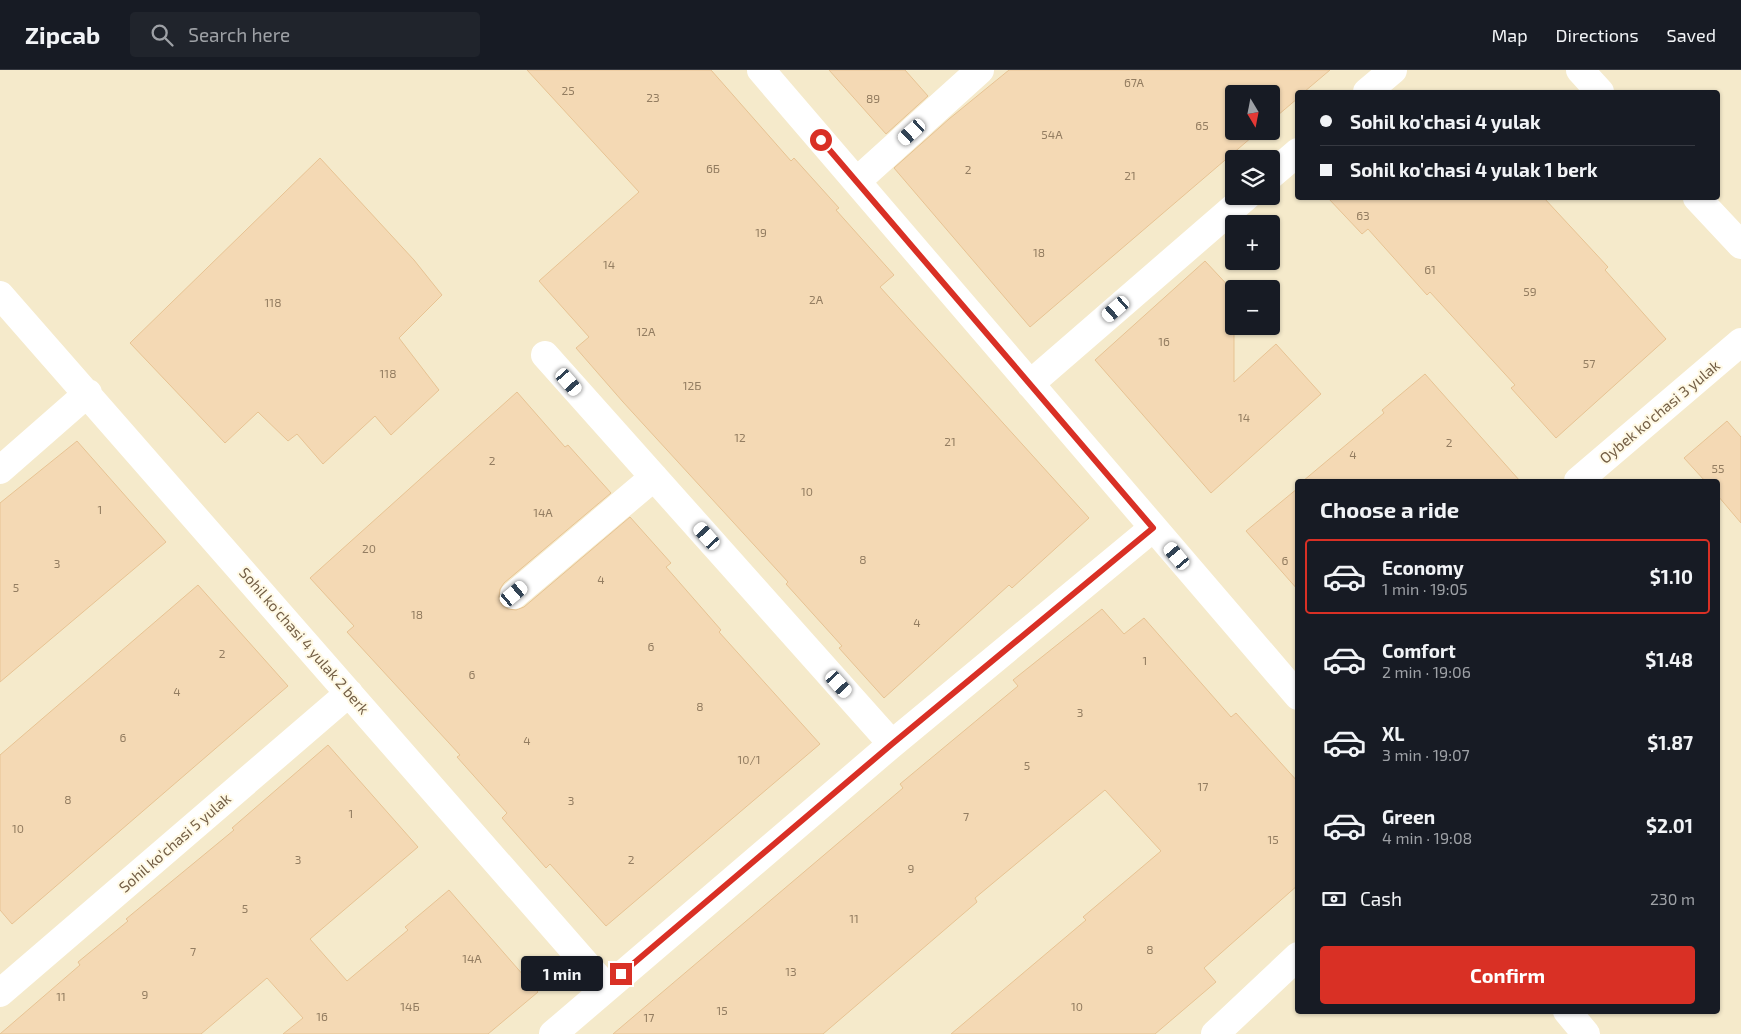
<!DOCTYPE html>
<html lang="en">
<head>
<meta charset="utf-8">
<style>
	body { margin:0; font-family:"Exo 2",sans-serif; background:#20242c; color:#f1f3f6; height:100vh; display:flex; flex-direction:column; font-size:19px; white-space:nowrap }
	* { box-sizing:border-box; margin:0 }
	p { font-size:16px; color:#9ea1a6 }
	.icon { flex:none; width:28px; height:28px; fill:none; stroke:currentColor; stroke-width:2; stroke-linecap:round; stroke-linejoin:round }
	.map { position:relative; flex:1; overflow:hidden }
	.drawer { position:absolute; left:1295px; top:409px; width:425px; height:535px; display:flex; flex-direction:column; background:#171b24; border-radius:5px; box-shadow:0 1px 4px #0004 }
	.drawer>* { flex:none }
	.top-card { position:absolute; left:1295px; top:20px; width:425px; height:110px; border-radius:5px; box-shadow:0 1px 4px #0004; display:grid; align-content:center; height:110px; padding:0 25px; background:#171b24 }
	.needle { width:32px; rotate:170deg }
	.tools { position:absolute; left:1225px; top:15px; display:grid; gap:10px }
	.tools a { display:grid; place-items:center; width:55px; height:55px; border-radius:5px; background:#171b24; box-shadow:0 1px 4px #0004; font-size:25px }
	.end { position:absolute; width:22px; height:22px; margin:-11px; border:6px solid #d93025; background:#fff; box-shadow:0 0 0 2px #fff }
	.from { border-radius:50% }
	.bubble { position:absolute; height:35px; border-radius:5px; background:#171b24; box-shadow:0 1px 4px #0004; font-size:16px; font-weight:700; line-height:35px; text-align:center }
	.car { position:absolute; width:15px; height:30px; margin:-15px -8px; border-radius:6px; box-shadow:0 0 4px 1px #0007; background:linear-gradient(#fff 24%,#345 0 40%,#fff 0 76%,#345 0 86%,#fff 0) }
	.top-card b { display:flex; align-items:center; gap:18px; height:48px; font-size:19px }
	.top-card b+b { border-top:1px solid #363941 }
	.top-card i { width:12px; height:12px; background:#f1f3f6 }
	ul { padding:0; list-style:none }
	li { display:flex; align-items:center; gap:15px; height:75px; margin:0 10px 8px; padding:0 15px; border:2px solid transparent; border-radius:5px }
	li div { flex:1 }
	li b { display:block; font-size:19px }
	li em { font-style:normal; font-weight:700 }
	li.current { border-color:#d93025 }
	li>.icon { width:45px; height:45px; stroke-width:1.5 }
	h2 { padding:0 25px; font-size:22px; line-height:60px }
	.pay { display:flex; align-items:center; gap:12px; height:55px; padding:0 25px; font-size:19px }
	.pay p { margin-inline-start:auto }
	.button { display:flex; gap:10px; margin-top:auto; padding:10px 25px }
	.button a { flex:1; height:58px; border-radius:5px; background:#d93025; color:#fff; font-size:20px; font-weight:700; line-height:58px; text-align:center }
	header { display:flex; align-items:center; gap:30px; box-sizing:border-box; height:70px; padding:0 25px; background:#171b24; border-bottom:1px solid #363941 }
	header strong { font-size:24px }
	nav { display:flex; gap:28px; margin-inline-start:auto; font-size:18px }
	.search { width:350px; height:45px; background:#20242c; display:flex; align-items:center; gap:12px; box-sizing:border-box; padding:0 18px; border-radius:5px; color:#9ea1a6; font-size:19px }
	.map>svg:first-child { display:block }
	.residential { fill:#f5eacb; fill-rule:evenodd }
	.building { fill:#f4d9b4; stroke:#e7c393 }
	.lines { fill:none; stroke-linecap:round; stroke-linejoin:round }
	.minor { stroke:#fff; stroke-width:28 }
	.route { stroke:#d93025; stroke-width:6 }
	.labels { text-anchor:middle; stroke-width:4; stroke-linejoin:round; paint-order:stroke }
	.number-label { font-size:12px; fill:#937d61 }
	.street-label { font-size:15px; fill:#735e45; stroke:#fff9e4 }
</style>
</head>
<body>
<header>
<strong>Zipcab</strong>
<div class="search"><svg class="icon" aria-label="search" viewBox="0 0 24 24"><circle cx="10" cy="10" r="6"/><path d="M15 15l6 6"/></svg>Search here</div>
<nav><a>Map</a><a>Directions</a><a>Saved</a></nav>
</header>
<div class="map">
<svg width="1741" height="964" viewBox="0 0 1741 964">
	<rect width="100%" height="100%" fill="#fdf7dd"/>
	<path class="residential" d="M0 0H1741V964H0ZM1298 22H1718V128H1298ZM1234 24H1271V61H1234ZM1234 89H1271V126H1234ZM1234 154H1271V191H1234ZM1234 219H1271V256H1234ZM1298 411H1718V941H1298Z"/>
	<path class="building" d="M527 0H711L791 91 794 88 839 138 836 140 894 205 880 217 1089 448 1012 518 1009 515 884 628 839 578 842 576 786 514 788 512 623 332 576 278 589 267 539 211 639 122Z
		M829 0H905L928 26 886 64Z
		M1009 0H1330L1304 22H1298V28L1271 51V24H1234V61H1259L1030 257 894 98 949 49Z
		M320 88 414 190 442 225 399 268 439 320 391 365 375 346 323 394 297 364 288 371 258 342 225 373 130 273Z
		M1328 128H1544L1608 197 1605 200 1666 269 1556 368 1511 318 1515 315 1430 222 1427 225 1368 159 1362 164Z
		M1205 191 1234 222V312L1276 274 1321 324 1211 423 1095 290Z
		M1425 304 1520 411H1303L1384 343 1382 340Z
		M517 322 565 377 568 375 611 423 504 513 500 519 499 527 502 535 508 539 516 540 524 537 630 447 671 493 666 497 721 560 719 562 820 674 606 856 550 794 546 798 502 748 507 743 457 687 460 685 347 562 354 556 310 508Z
		M1727 351 1741 367V453L1718 426V411H1705L1684 388Z
		M77 371 166 472 0 612V433Z
		M1298 418V520L1246 461Z
		M198 515 288 616 12 854 0 840V685Z
		M1102 539 1124 564 1144 548 1231 647 1236 643 1298 712V815L1204 898 1216 912 1155 964H951L1086 850 1083 847 1161 781 1105 720 975 828 977 832 823 964H613L903 718 900 714 1018 616 1013 610Z
		M328 675 418 777 310 869 347 911 408 860 405 857 449 820 538 922 488 964H283L303 948 267 908 201 964H0L80 895 78 892 128 851 126 849 234 760 232 758Z"/>
	<g class="lines">
		<path class="minor" d="M761 0 1298 626
			M1580 0 1600 22
			M1367 22 1393 0
			M1271 105 1298 82
			M857 111 980 0
			M1697 128 1741 175
			M0 225 606 917
			M545 285 892 674
			M1030 314 1247 126
			M0 400 88 323
			M1578 411 1741 272
			M514 525 654 407
			M0 923 349 623
			M1567 941 1586 964
			M553 964 892 674 1153 458
			M1215 964 1298 886"/>
	</g>
	<g class="lines">
		<path class="route" d="M621 904 892 674 1153 458 821 70"/>
	</g>
	<g class="labels">
		<g class="number-label">
			<text x="1134" y="17">67A</text>
			<text x="568" y="25">25</text>
			<text x="653" y="32">23</text>
			<text x="873" y="33">89</text>
			<text x="1202" y="60">65</text>
			<text x="1052" y="69">54A</text>
			<text x="713" y="103">6Б</text>
			<text x="968" y="104">2</text>
			<text x="1130" y="110">21</text>
			<text x="1363" y="150">63</text>
			<text x="761" y="167">19</text>
			<text x="1039" y="187">18</text>
			<text x="609" y="199">14</text>
			<text x="1430" y="204">61</text>
			<text x="1530" y="226">59</text>
			<text x="816" y="234">2A</text>
			<text x="273" y="237">118</text>
			<text x="646" y="266">12A</text>
			<text x="1164" y="276">16</text>
			<text x="1589" y="298">57</text>
			<text x="388" y="308">118</text>
			<text x="692" y="320">12Б</text>
			<text x="1244" y="352">14</text>
			<text x="740" y="372">12</text>
			<text x="950" y="376">21</text>
			<text x="1449" y="377">2</text>
			<text x="1353" y="389">4</text>
			<text x="492" y="395">2</text>
			<text x="1718" y="403">55</text>
			<text x="807" y="426">10</text>
			<text x="100" y="444">1</text>
			<text x="543" y="447">14A</text>
			<text x="369" y="483">20</text>
			<text x="863" y="494">8</text>
			<text x="1285" y="495">6</text>
			<text x="57" y="498">3</text>
			<text x="601" y="514">4</text>
			<text x="16" y="522">5</text>
			<text x="417" y="549">18</text>
			<text x="917" y="557">4</text>
			<text x="651" y="581">6</text>
			<text x="222" y="588">2</text>
			<text x="1145" y="595">1</text>
			<text x="472" y="609">6</text>
			<text x="177" y="626">4</text>
			<text x="700" y="641">8</text>
			<text x="1080" y="647">3</text>
			<text x="123" y="672">6</text>
			<text x="527" y="675">4</text>
			<text x="749" y="694">10/1</text>
			<text x="1027" y="700">5</text>
			<text x="1203" y="721">17</text>
			<text x="68" y="734">8</text>
			<text x="571" y="735">3</text>
			<text x="351" y="748">1</text>
			<text x="966" y="751">7</text>
			<text x="18" y="763">10</text>
			<text x="1273" y="774">15</text>
			<text x="298" y="794">3</text>
			<text x="631" y="794">2</text>
			<text x="911" y="803">9</text>
			<text x="245" y="843">5</text>
			<text x="854" y="853">11</text>
			<text x="1150" y="884">8</text>
			<text x="193" y="886">7</text>
			<text x="472" y="893">14A</text>
			<text x="791" y="906">13</text>
			<text x="145" y="929">9</text>
			<text x="61" y="931">11</text>
			<text x="410" y="941">14Б</text>
			<text x="1077" y="941">10</text>
			<text x="722" y="945">15</text>
			<text x="322" y="951">16</text>
			<text x="649" y="952">17</text>
		</g>
		<g class="street-label">
			<text transform="translate(1660 342) rotate(-40)" y="5">Oybek ko'chasi 3 yulak</text>
			<text transform="translate(304 571) rotate(49)" y="5">Sohil ko'chasi 4 yulak 2 berk</text>
			<text transform="translate(175 773) rotate(-41)" y="5">Sohil ko'chasi 5 yulak</text>
		</g>
	</g>
</svg>
<div class="tools">
<a><svg class="needle" viewBox="-14 -14 28 28"><path d="M0-13l5 13h-10z" fill="#e53935"/><path d="M0 13l5-13h-10z" fill="#9ea1a6"/></svg></a>
<a><svg class="icon" aria-label="layers" viewBox="0 0 24 24"><path d="M12 4l9 5-9 5-9-5zM3 14l9 5 9-5"/></svg></a>
<a>+</a>
<a>−</a>
</div>
<i class="end from" style="left:821px;top:70px"></i>
<i class="end" style="left:621px;top:904px"></i>
<div class="bubble" style="left:521px;top:886px;width:82px">1 min</div>
<i class="car" style="left:912px;top:62px;rotate:228deg"></i>
<i class="car" style="left:1116px;top:239px;rotate:229deg"></i>
<i class="car" style="left:569px;top:312px;rotate:139deg"></i>
<i class="car" style="left:707px;top:466px;rotate:318deg"></i>
<i class="car" style="left:1177px;top:486px;rotate:320deg"></i>
<i class="car" style="left:514px;top:524px;rotate:50deg"></i>
<i class="car" style="left:839px;top:614px;rotate:138deg"></i>
<div class="top-card">
<b><i class="from"></i>Sohil ko'chasi 4 yulak</b>
<b><i></i>Sohil ko'chasi 4 yulak 1 berk</b>
</div>
<section class="drawer">
<h2>Choose a ride</h2>
<ul>
<li class="current"><svg class="icon" aria-label="car" viewBox="0 0 24 24"><path d="M5 17H2v-5l4-1 3-4h7l3 4 3 1v5h-3M9 17h6M6 11h13"/><circle cx="7" cy="17" r="2"/><circle cx="17" cy="17" r="2"/></svg><div><b>Economy</b><p>1 min · 19:05</p></div><em>$1.10</em></li>
<li><svg class="icon" aria-label="car" viewBox="0 0 24 24"><path d="M5 17H2v-5l4-1 3-4h7l3 4 3 1v5h-3M9 17h6M6 11h13"/><circle cx="7" cy="17" r="2"/><circle cx="17" cy="17" r="2"/></svg><div><b>Comfort</b><p>2 min · 19:06</p></div><em>$1.48</em></li>
<li><svg class="icon" aria-label="car" viewBox="0 0 24 24"><path d="M5 17H2v-5l4-1 3-4h7l3 4 3 1v5h-3M9 17h6M6 11h13"/><circle cx="7" cy="17" r="2"/><circle cx="17" cy="17" r="2"/></svg><div><b>XL</b><p>3 min · 19:07</p></div><em>$1.87</em></li>
<li><svg class="icon" aria-label="car" viewBox="0 0 24 24"><path d="M5 17H2v-5l4-1 3-4h7l3 4 3 1v5h-3M9 17h6M6 11h13"/><circle cx="7" cy="17" r="2"/><circle cx="17" cy="17" r="2"/></svg><div><b>Green</b><p>4 min · 19:08</p></div><em>$2.01</em></li>
</ul>
<div class="pay"><svg class="icon" aria-label="cash" viewBox="0 0 24 24"><path d="M3 7h18v10H3z"/><circle cx="12" cy="12" r="2"/></svg>Cash<p>230 m</p></div>
<div class="button"><a>Confirm</a></div>
</section>
</div>
</body>
</html>
